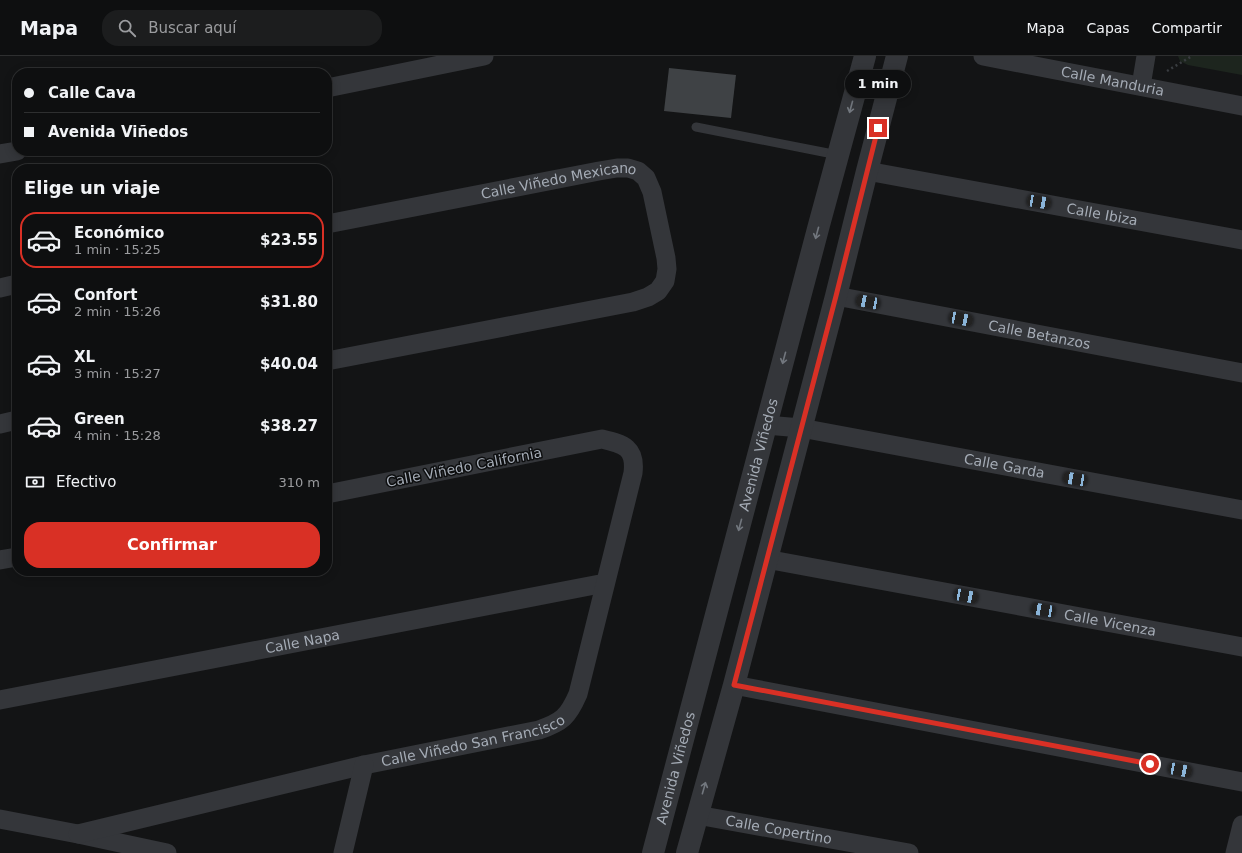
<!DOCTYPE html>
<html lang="es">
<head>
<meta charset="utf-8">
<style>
	body { margin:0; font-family:"DejaVu Sans",sans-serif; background:#1c1d1e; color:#f1f3f6; height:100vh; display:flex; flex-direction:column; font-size:15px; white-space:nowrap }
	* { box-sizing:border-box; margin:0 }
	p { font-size:13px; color:#9b9c9f }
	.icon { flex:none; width:22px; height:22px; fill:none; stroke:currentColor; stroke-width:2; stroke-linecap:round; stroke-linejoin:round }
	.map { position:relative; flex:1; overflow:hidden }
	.details { position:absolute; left:12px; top:108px; width:320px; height:412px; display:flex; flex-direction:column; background:#0e0f10; border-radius:16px; box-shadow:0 2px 10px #0003,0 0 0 1px #2e2f30 }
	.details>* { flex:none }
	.top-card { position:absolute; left:12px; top:12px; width:320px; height:88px; border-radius:16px; box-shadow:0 2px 10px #0003,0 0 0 1px #2e2f30; display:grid; align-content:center; height:88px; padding:0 12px; background:#0e0f10 }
	.end { position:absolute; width:18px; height:18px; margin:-9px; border:5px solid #d93025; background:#fff; box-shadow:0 0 0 2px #fff }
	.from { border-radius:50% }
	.bubble { position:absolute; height:28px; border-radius:14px; background:#0e0f10; box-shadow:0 2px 10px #0003,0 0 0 1px #2e2f30; font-size:13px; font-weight:600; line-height:28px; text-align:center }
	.car { position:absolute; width:12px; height:24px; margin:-12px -6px; border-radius:5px; box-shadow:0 0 3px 1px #0007; background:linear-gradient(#222 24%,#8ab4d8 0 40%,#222 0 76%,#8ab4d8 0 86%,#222 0) }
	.top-card b { display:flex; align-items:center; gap:14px; height:38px; font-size:15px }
	.top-card b+b { border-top:1px solid #2e2f30 }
	.top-card i { width:10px; height:10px; background:#f1f3f6 }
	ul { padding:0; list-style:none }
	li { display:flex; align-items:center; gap:12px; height:56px; margin:0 8px 6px; padding:0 4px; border:2px solid transparent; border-radius:16px }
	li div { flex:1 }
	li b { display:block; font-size:15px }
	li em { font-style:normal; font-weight:600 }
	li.on { border-color:#d93025 }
	li>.icon { width:36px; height:36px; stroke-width:1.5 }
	h2 { padding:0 12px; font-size:18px; line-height:48px }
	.pay { display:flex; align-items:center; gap:10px; height:44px; padding:0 12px; font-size:15px }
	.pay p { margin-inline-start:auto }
	.action { display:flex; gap:8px; margin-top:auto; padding:8px 12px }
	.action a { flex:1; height:46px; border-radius:16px; background:#d93025; color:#fff; font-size:16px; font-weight:600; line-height:46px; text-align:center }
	header { display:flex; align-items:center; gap:24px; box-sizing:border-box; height:56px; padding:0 20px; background:#0e0f10; border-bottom:1px solid #2e2f30 }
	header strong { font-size:19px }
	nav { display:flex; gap:22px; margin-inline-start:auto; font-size:14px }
	.search { width:280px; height:36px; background:#1c1d1e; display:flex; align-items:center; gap:10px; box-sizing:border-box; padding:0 14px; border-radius:16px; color:#9b9c9f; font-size:15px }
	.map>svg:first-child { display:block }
	.green { fill:#1d251e }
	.building { fill:#3f4245 }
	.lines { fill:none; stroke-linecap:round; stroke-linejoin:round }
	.path { stroke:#3a3d41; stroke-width:2.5; stroke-dasharray:2 3; stroke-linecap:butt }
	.service { stroke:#34363a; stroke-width:9 }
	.minor { stroke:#34363a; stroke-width:19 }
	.tertiary { stroke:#34363a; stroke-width:22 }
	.oneway { stroke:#72777e }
	.route { stroke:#d93025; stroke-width:5 }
	.labels { text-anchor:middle; stroke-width:3; stroke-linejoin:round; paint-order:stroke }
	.street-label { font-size:14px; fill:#a5acb6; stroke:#0e0f10 }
</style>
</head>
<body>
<header>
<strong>Mapa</strong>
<div class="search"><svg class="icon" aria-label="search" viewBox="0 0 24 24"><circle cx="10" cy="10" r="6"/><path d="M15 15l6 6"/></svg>Buscar aquí</div>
<nav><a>Mapa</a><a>Capas</a><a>Compartir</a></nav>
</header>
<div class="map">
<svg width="1242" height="797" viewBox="0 0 1242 797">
	<rect width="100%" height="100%" fill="#131415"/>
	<path class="green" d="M1178 0H1242V19L1188 9 1180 5Z"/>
	<path class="building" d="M669 12 736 19 731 62 664 55Z"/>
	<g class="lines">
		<path class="path" d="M1167 15 1192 0"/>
		<path class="service" d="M696 71 838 99"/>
		<g class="minor">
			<path id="s1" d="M983 0 1242 50"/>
			<path d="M1141 30 1146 0"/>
			<path d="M327 32 484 0"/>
			<path d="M0 98 17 95"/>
			<path id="s2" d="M867 115 1242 184"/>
			<path id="s3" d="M327 168 599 115 617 112H628L638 115 646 122 652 136 666 202 667 213 665 225 658 235 648 241 633 246 327 305"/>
			<path d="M0 232 17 228"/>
			<path id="s4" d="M836 240 1242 317"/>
			<path d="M0 368 17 364"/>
			<path id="s5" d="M766 369 801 372 1242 454"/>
			<path id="s6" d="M766 503 1242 591"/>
			<path d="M0 504 17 501"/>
			<path d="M734 629 1242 726"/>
			<path id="s7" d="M0 644 605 527"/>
			<path id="s8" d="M697 759 909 797"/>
			<path d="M0 763 78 778 167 797"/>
			<path id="s9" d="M78 778 364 709 539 674C562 666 568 661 578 638L633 417C636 392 624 388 602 383L327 438"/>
			<path d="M343 797 364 709"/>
			<path d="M1235 797 1242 769"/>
		</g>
		<g class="tertiary">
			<path id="s10" d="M653 797 819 169 865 0"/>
			<path d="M687 797 734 629 836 240 867 115 897 0"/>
		</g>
	</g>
	<defs><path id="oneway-shaft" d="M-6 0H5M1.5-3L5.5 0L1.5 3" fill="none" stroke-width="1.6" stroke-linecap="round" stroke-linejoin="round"/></defs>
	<g class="oneway">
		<use href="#oneway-shaft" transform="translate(851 51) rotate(105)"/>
		<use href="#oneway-shaft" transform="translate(817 177) rotate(105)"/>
		<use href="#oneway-shaft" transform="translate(784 302) rotate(105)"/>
		<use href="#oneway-shaft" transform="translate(740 469) rotate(105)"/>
		<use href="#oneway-shaft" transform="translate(704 732) rotate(-74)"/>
	</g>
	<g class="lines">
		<path class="route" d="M878 72 836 240 734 629 1150 708"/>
	</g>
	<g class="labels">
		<g class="street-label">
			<text dy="5" stroke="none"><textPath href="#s1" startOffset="132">Calle Manduria</textPath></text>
			<text dy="5" stroke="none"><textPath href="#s3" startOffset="236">Calle Viñedo Mexicano</textPath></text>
			<text dy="5" stroke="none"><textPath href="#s2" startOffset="239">Calle Ibiza</textPath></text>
			<text dy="5" stroke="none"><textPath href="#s4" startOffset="207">Calle Betanzos</textPath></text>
			<text dy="5" stroke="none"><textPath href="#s10" startOffset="412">Avenida Viñedos</textPath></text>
			<text dy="5" stroke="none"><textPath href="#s5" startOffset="242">Calle Garda</textPath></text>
			<text transform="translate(464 411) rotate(-11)" y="5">Calle Viñedo California</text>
			<text dy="5" stroke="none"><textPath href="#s6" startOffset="350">Calle Vicenza</textPath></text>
			<text dy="5" stroke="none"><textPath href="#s7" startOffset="308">Calle Napa</textPath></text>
			<text dy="5" stroke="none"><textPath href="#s9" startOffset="406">Calle Viñedo San Francisco</textPath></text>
			<text dy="5" stroke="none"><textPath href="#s10" startOffset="88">Avenida Viñedos</textPath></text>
			<text dy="5" stroke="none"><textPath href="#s8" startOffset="83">Calle Copertino</textPath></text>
		</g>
	</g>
</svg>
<i class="end from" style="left:1150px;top:708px"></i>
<i class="end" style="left:878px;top:72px"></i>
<div class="bubble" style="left:845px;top:14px;width:66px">1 min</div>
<i class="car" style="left:1039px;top:146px;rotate:100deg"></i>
<i class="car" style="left:868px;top:246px;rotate:281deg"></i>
<i class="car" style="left:961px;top:263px;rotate:101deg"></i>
<i class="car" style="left:1075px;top:423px;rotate:280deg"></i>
<i class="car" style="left:966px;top:540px;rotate:101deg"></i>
<i class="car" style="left:1043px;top:554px;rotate:280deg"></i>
<i class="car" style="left:1180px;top:714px;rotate:101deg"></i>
<div class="top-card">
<b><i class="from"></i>Calle Cava</b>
<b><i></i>Avenida Viñedos</b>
</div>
<section class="details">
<h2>Elige un viaje</h2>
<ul>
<li class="on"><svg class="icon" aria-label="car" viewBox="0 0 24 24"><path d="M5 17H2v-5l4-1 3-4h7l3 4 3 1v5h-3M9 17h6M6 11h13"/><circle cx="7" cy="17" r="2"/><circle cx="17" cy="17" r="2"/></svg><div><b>Económico</b><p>1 min · 15:25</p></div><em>$23.55</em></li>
<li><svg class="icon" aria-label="car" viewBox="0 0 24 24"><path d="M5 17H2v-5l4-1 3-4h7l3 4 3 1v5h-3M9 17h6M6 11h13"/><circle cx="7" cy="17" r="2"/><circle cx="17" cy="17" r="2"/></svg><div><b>Confort</b><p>2 min · 15:26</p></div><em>$31.80</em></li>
<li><svg class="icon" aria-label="car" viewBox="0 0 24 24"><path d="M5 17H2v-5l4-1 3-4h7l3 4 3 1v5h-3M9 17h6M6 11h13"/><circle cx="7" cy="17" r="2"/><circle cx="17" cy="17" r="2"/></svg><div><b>XL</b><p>3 min · 15:27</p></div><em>$40.04</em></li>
<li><svg class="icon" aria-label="car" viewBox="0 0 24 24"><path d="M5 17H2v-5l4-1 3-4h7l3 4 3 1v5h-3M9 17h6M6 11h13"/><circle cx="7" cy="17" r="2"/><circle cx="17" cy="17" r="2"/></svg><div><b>Green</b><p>4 min · 15:28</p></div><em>$38.27</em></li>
</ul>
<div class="pay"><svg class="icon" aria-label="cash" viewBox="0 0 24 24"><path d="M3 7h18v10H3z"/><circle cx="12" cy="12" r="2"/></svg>Efectivo<p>310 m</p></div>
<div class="action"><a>Confirmar</a></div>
</section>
</div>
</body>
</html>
